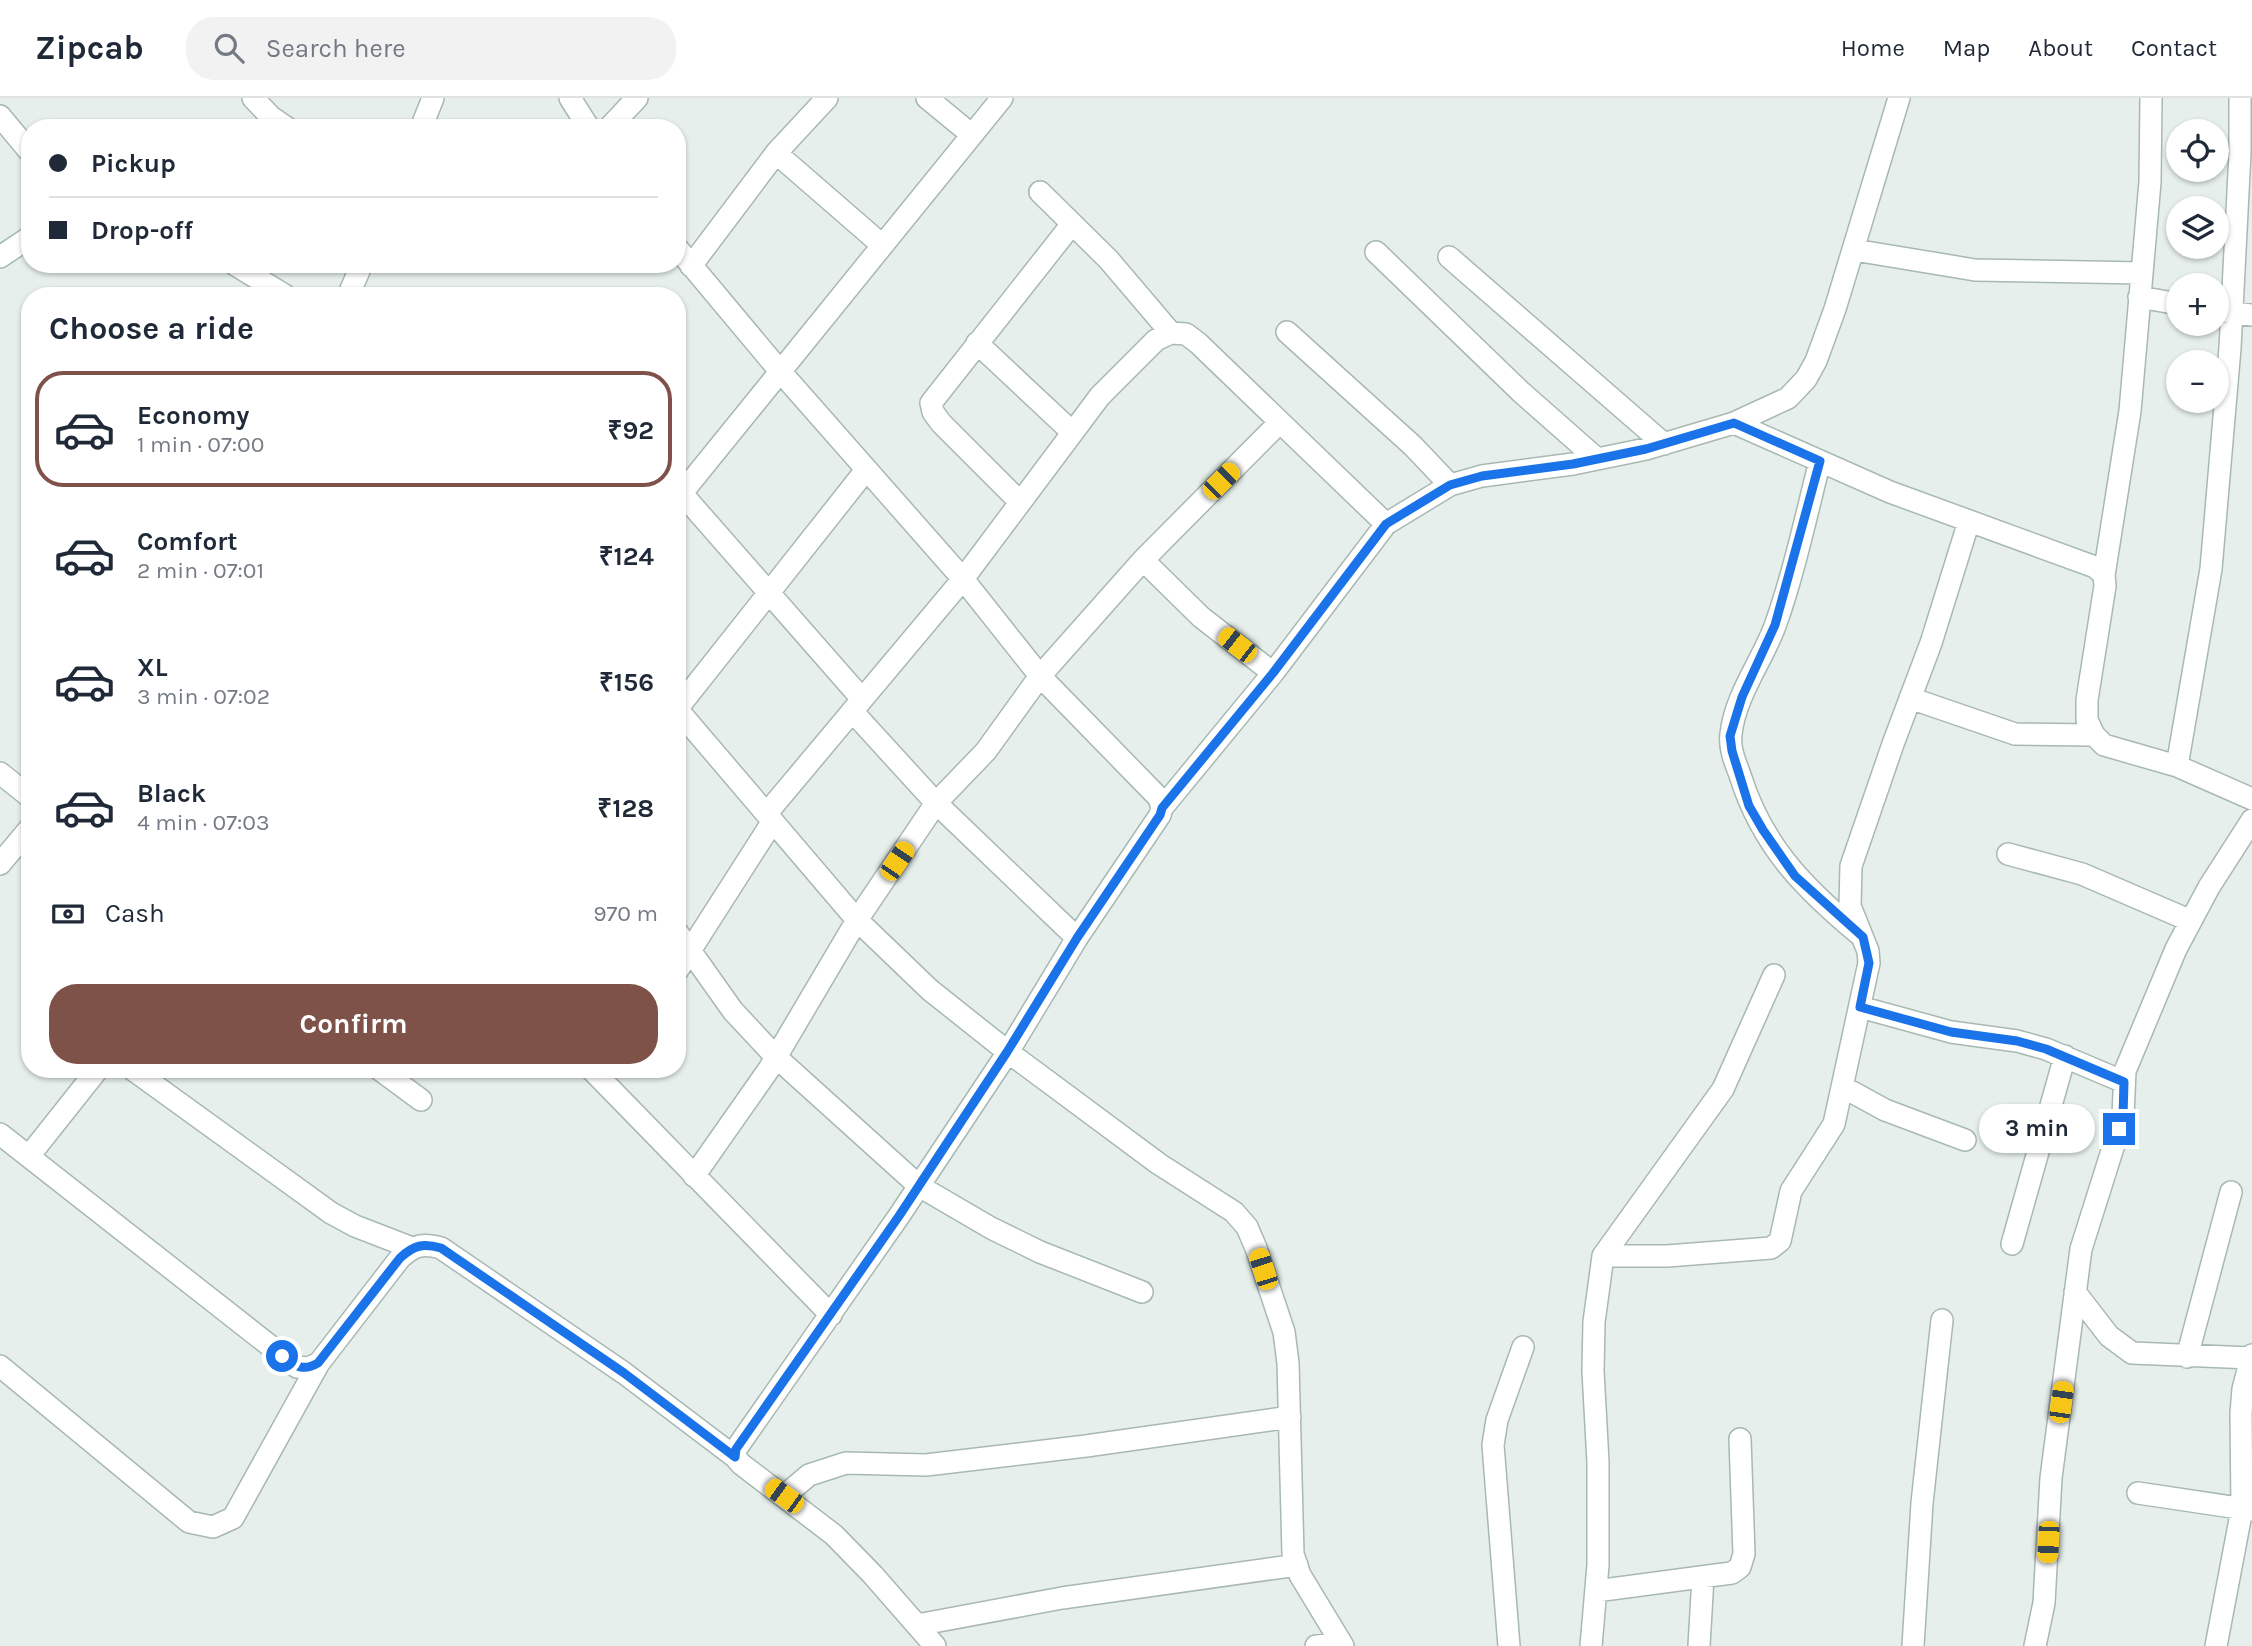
<!DOCTYPE html>
<html lang="en">
<head>
<meta charset="utf-8">
<style>
	body { margin:0; font-family:Karla,sans-serif; background:#f2f2f3; color:#1f2937; height:100vh; display:flex; flex-direction:column; font-size:26px; white-space:nowrap }
	* { box-sizing:border-box; margin:0 }
	p { font-size:23px; color:#747a83 }
	.icon { flex:none; width:38px; height:38px; fill:none; stroke:currentColor; stroke-width:2; stroke-linecap:round; stroke-linejoin:round }
	.map { position:relative; flex:1; overflow:hidden }
	.panel { position:absolute; left:21px; top:189px; width:665px; height:791px; display:flex; flex-direction:column; background:#fff; border-radius:28px; box-shadow:0 2px 5px #0004 }
	.panel>* { flex:none }
	.hud { position:absolute; left:21px; top:21px; width:665px; height:154px; border-radius:28px; box-shadow:0 2px 5px #0004; display:grid; align-content:center; height:154px; padding:0 28px; background:#fff }
	.tools { position:absolute; left:2166px; top:21px; display:grid; gap:14px }
	.tools a { display:grid; place-items:center; width:63px; height:63px; border-radius:50%; background:#fff; box-shadow:0 2px 5px #0004; font-size:35px }
	.end { position:absolute; width:32px; height:32px; margin:-16px; border:9px solid #1a73e8; background:#fff; box-shadow:0 0 0 4px #fff }
	.from { border-radius:50% }
	.bubble { position:absolute; height:49px; border-radius:24px; background:#fff; box-shadow:0 2px 5px #0004; font-size:23px; font-weight:700; line-height:49px; text-align:center }
	.car { position:absolute; width:21px; height:42px; margin:-21px -10px; border-radius:9px; box-shadow:0 0 5px 2px #0007; background:linear-gradient(#f5c518 24%,#345 0 40%,#f5c518 0 76%,#345 0 86%,#f5c518 0) }
	.hud b { display:flex; align-items:center; gap:24px; height:66px; font-size:26px }
	.hud b+b { border-top:2px solid #e0e1e3 }
	.hud i { width:18px; height:18px; background:#1f2937 }
	ul { padding:0; list-style:none }
	li { display:flex; align-items:center; gap:21px; height:116px; margin:0 14px 10px; padding:0 14px; border:4px solid transparent; border-radius:28px }
	li div { flex:1 }
	li b { display:block; font-size:26px }
	li em { font-style:normal; font-weight:700 }
	li.active { border-color:#7f5249 }
	li>.icon { width:63px; height:63px; stroke-width:1.5 }
	h2 { padding:0 28px; font-size:32px; line-height:84px }
	.pay { display:flex; align-items:center; gap:18px; height:77px; padding:0 28px; font-size:26px }
	.pay p { margin-inline-start:auto }
	.cta { display:flex; gap:14px; margin-top:auto; padding:14px 28px }
	.cta a { flex:1; height:80px; border-radius:28px; background:#7f5249; color:#fff; font-size:28px; font-weight:700; line-height:80px; text-align:center }
	header { display:flex; align-items:center; gap:42px; box-sizing:border-box; height:98px; padding:0 35px; background:#fff; border-bottom:2px solid #e0e1e3 }
	header strong { font-size:33px }
	nav { display:flex; gap:38px; margin-inline-start:auto; font-size:24px }
	.search { width:490px; height:63px; background:#f2f2f3; display:flex; align-items:center; gap:18px; box-sizing:border-box; padding:0 24px; border-radius:28px; color:#747a83; font-size:26px }
	.map>svg:first-child { display:block }
	.lines { fill:none; stroke-linecap:round; stroke-linejoin:round }
	.minor-casing { stroke:#a8b8b2; stroke-width:24 }
	.minor { stroke:#fff; stroke-width:21 }
	.route { stroke:#1a73e8; stroke-width:9 }
</style>
</head>
<body>
<header>
<strong>Zipcab</strong>
<div class="search"><svg class="icon" aria-label="search" viewBox="0 0 24 24"><circle cx="10" cy="10" r="6"/><path d="M15 15l6 6"/></svg>Search here</div>
<nav><a>Home</a><a>Map</a><a>About</a><a>Contact</a></nav>
</header>
<div class="map">
<svg width="2252" height="1548" viewBox="0 0 2252 1548">
	<rect width="100%" height="100%" fill="#e6efeb"/>
	<g class="lines">
		<g class="minor-casing">
			<path id="minor" d="M253 0 271 19 287 30
				M570 0 589 30
				M927 0 972 37
				M0 18 30 54
				M421 30 433 0
				M609 30 637 0
				M776 55 882 147
				M1040 94 1108 161 1171 235
				M677 150 779 272 963 481 1040 578 1159 700 1162 710 1160 717 1077 840 1008 954 899 1118 736 1351 735 1359 741 1366 834 1437 873 1477 935 1548
				M1854 152 1975 172 2142 175
				M1376 154 1521 294 1597 361
				M0 159 30 139
				M1449 159 1664 346
				M234 166 286 198
				M691 168 776 55 827 0
				M348 198 362 166
				M2139 199 2179 206
				M2217 213 2252 217
				M1287 234 1413 348 1450 387
				M977 245 1072 334
				M1734 325 1890 394 2095 469 2104 477 2105 488 2087 602V622L2094 637 2104 647 2177 668 2252 701
				M1820 363C1806 418 1794 475 1775 528 1762 563 1735 598 1731 636 1729 650 1735 664 1740 677 1762 748 1804 790 1859 836
				M866 372 677 611 857 822 930 892 1008 954 1159 1066 1234 1114 1247 1129 1256 1150 1284 1234 1288 1265 1293 1456 1300 1477 1343 1548
				M677 390 862 601
				M677 401 1002 0
				M1019 403 941 325 933 314 931 305 1072 126
				M1143 462 1201 519 1273 575
				M2104 477 2130 313 2150 84 2151 0
				M1910 600 2015 636 2094 637
				M852 613 936 705 1077 840
				M2177 668 2211 471 2230 250 2240 55V0
				M0 675 30 699
				M1162 710 1273 575 1386 426 1450 387 1482 378 1573 366 1646 351 1734 325 1788 300 1806 281 1816 263 1835 211 1899 0
				M767 715 963 481 1100 298 1156 242 1171 235 1186 236 1198 245 1386 426
				M2008 756 2082 776 2191 823
				M0 766 30 730
				M677 834 733 913 776 959 919 1088 991 1130 1040 1154 1142 1194
				M677 873 773 723
				M1860 909 1951 934 2017 943 2046 951 2124 984
				M132 971 331 1115 355 1128 412 1150
				M379 971 421 1002
				M591 971 831 1217
				M1843 989 1885 1012 1965 1042
				M0 1036 297 1269 309 1270 319 1265 400 1160C414 1147 423 1145 441 1150L624 1275 735 1359
				M29 1058 98 971
				M694 1078 769 971 857 822 936 705 986 653 1040 578 1143 462 1280 324
				M2012 1146 2065 958
				M1603 1158H1667L1771 1150 1780 1143 1791 1093 1834 1026 1869 865 1868 853 1850 808 1851 768 1893 646 1931 545 1969 423
				M2075 1194 2109 1238 2132 1255 2251 1260
				M2187 1259 2231 1094
				M0 1268 189 1424 213 1429 233 1420 319 1265
				M2138 1395 2252 1412
				M784 1398 809 1377 846 1365 926 1367 1086 1348 1290 1319
				M1596 1493 1716 1477 1732 1475 1740 1469 1744 1456 1740 1341
				M917 1527 1062 1500 1297 1467
				M1316 1548 1342 1546
				M1509 1548 1493 1347 1497 1322 1523 1249
				M1591 1548 1598 1467V1364L1593 1273 1594 1224 1603 1158 1723 991 1774 877
				M1699 1548 1703 1479
				M1913 1548 1922 1405 1942 1222
				M2035 1548 2044 1505 2051 1380 2081 1151 2123 1018 2125 973 2176 851 2209 789 2252 722
				M2216 1548 2242 1411 2241 1315 2243 1291 2252 1257"/>
		</g>
		<use href="#minor" class="minor"/>
	</g>
	<g class="lines">
		<path class="route" d="M282 1258C295 1268 303 1274 318 1265L400 1160C414 1147 423 1145 441 1150L624 1275 735 1359 736 1351 899 1118 1007 954 1077 840 1160 717 1162 710 1273 575 1386 426 1450 387 1482 378 1573 366 1646 351 1734 325 1820 363 1775 527 1742 599 1730 638 1732 653 1749 708 1763 732 1795 778 1863 839 1869 865 1860 909 1951 934 2017 943 2046 951 2124 984 2123 1018 2119 1031"/>
	</g>
</svg>
<div class="tools">
<a><svg class="icon" aria-label="locate" viewBox="0 0 24 24"><circle cx="12" cy="12" r="6"/><path d="M12 2v4M12 18v4M2 12h4M18 12h4"/></svg></a>
<a><svg class="icon" aria-label="layers" viewBox="0 0 24 24"><path d="M12 4l9 5-9 5-9-5zM3 14l9 5 9-5"/></svg></a>
<a>+</a>
<a>−</a>
</div>
<i class="end from" style="left:282px;top:1258px"></i>
<i class="end" style="left:2119px;top:1031px"></i>
<div class="bubble" style="left:1979px;top:1006px;width:116px">3 min</div>
<i class="car" style="left:1221px;top:383px;rotate:45deg"></i>
<i class="car" style="left:1237px;top:547px;rotate:308deg"></i>
<i class="car" style="left:897px;top:763px;rotate:34deg"></i>
<i class="car" style="left:1263px;top:1171px;rotate:342deg"></i>
<i class="car" style="left:2061px;top:1304px;rotate:8deg"></i>
<i class="car" style="left:784px;top:1398px;rotate:306deg"></i>
<i class="car" style="left:2048px;top:1444px;rotate:183deg"></i>
<div class="hud">
<b><i class="from"></i>Pickup</b>
<b><i></i>Drop-off</b>
</div>
<section class="panel">
<h2>Choose a ride</h2>
<ul>
<li class="active"><svg class="icon" aria-label="car" viewBox="0 0 24 24"><path d="M5 17H2v-5l4-1 3-4h7l3 4 3 1v5h-3M9 17h6M6 11h13"/><circle cx="7" cy="17" r="2"/><circle cx="17" cy="17" r="2"/></svg><div><b>Economy</b><p>1 min · 07:00</p></div><em>₹92</em></li>
<li><svg class="icon" aria-label="car" viewBox="0 0 24 24"><path d="M5 17H2v-5l4-1 3-4h7l3 4 3 1v5h-3M9 17h6M6 11h13"/><circle cx="7" cy="17" r="2"/><circle cx="17" cy="17" r="2"/></svg><div><b>Comfort</b><p>2 min · 07:01</p></div><em>₹124</em></li>
<li><svg class="icon" aria-label="car" viewBox="0 0 24 24"><path d="M5 17H2v-5l4-1 3-4h7l3 4 3 1v5h-3M9 17h6M6 11h13"/><circle cx="7" cy="17" r="2"/><circle cx="17" cy="17" r="2"/></svg><div><b>XL</b><p>3 min · 07:02</p></div><em>₹156</em></li>
<li><svg class="icon" aria-label="car" viewBox="0 0 24 24"><path d="M5 17H2v-5l4-1 3-4h7l3 4 3 1v5h-3M9 17h6M6 11h13"/><circle cx="7" cy="17" r="2"/><circle cx="17" cy="17" r="2"/></svg><div><b>Black</b><p>4 min · 07:03</p></div><em>₹128</em></li>
</ul>
<div class="pay"><svg class="icon" aria-label="cash" viewBox="0 0 24 24"><path d="M3 7h18v10H3z"/><circle cx="12" cy="12" r="2"/></svg>Cash<p>970 m</p></div>
<div class="cta"><a>Confirm</a></div>
</section>
</div>
</body>
</html>
